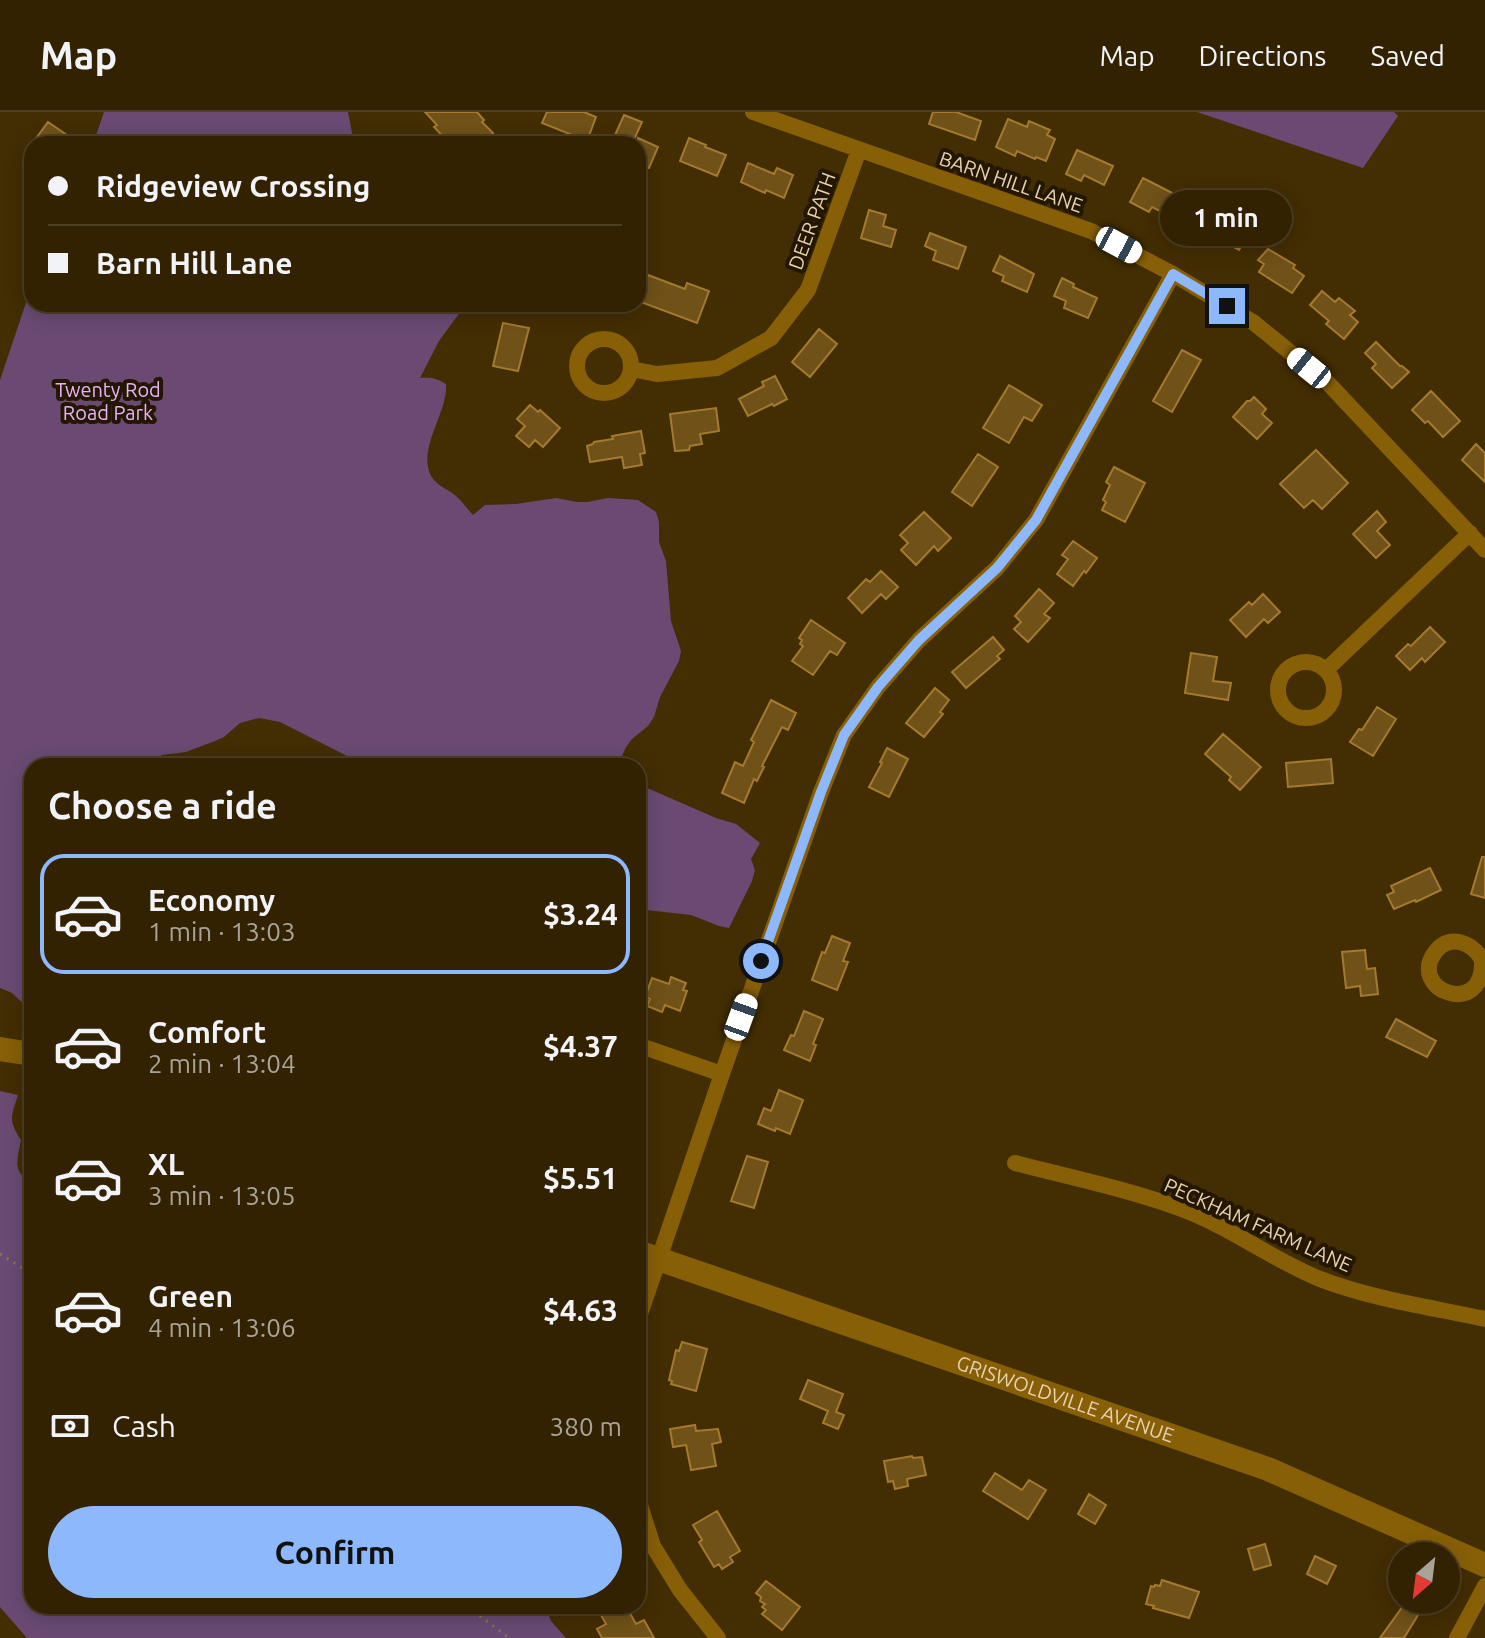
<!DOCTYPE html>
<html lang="en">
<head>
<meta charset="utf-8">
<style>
	body { margin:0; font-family:Ubuntu,sans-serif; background:#3d2f11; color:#f1f3f6; height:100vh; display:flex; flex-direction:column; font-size:30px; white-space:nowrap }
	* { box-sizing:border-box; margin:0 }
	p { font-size:26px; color:#a8a499 }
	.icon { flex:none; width:44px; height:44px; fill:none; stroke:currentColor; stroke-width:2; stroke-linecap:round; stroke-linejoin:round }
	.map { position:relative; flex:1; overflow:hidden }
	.details { position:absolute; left:24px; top:646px; width:622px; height:856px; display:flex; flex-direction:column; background:#322202; border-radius:24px; box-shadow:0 4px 20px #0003,0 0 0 2px #4d3f24 }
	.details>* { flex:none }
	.banner { position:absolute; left:24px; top:24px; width:622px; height:176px; border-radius:24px; box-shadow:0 4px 20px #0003,0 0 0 2px #4d3f24; display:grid; align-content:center; height:176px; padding:0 24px; background:#322202 }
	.needle { width:52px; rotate:208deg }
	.buttons { position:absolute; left:1388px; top:1430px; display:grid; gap:16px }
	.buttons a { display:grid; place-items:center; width:72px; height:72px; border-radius:50%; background:#322202; box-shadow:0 4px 20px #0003,0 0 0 2px #4d3f24; font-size:40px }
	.end { position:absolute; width:36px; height:36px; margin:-18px; border:10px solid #8db9fc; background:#111; box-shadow:0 0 0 4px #111 }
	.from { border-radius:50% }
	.bubble { position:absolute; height:56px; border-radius:28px; background:#322202; box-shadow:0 4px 20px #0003,0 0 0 2px #4d3f24; font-size:26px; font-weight:700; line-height:56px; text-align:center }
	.car { position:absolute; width:24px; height:48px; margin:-24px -12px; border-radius:10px; box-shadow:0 0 6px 2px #0007; background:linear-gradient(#fff 24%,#345 0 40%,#fff 0 76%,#345 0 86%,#fff 0) }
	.banner b { display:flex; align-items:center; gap:28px; height:76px; font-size:30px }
	.banner b+b { border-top:2px solid #4d3f24 }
	.banner i { width:20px; height:20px; background:#f1f3f6 }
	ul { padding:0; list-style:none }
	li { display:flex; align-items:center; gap:24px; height:120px; margin:0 16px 12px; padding:0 8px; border:4px solid transparent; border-radius:24px }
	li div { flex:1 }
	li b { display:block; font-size:30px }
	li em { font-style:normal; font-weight:700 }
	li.current { border-color:#8db9fc }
	li>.icon { width:72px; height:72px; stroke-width:1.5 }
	h2 { padding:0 24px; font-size:36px; line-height:96px }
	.pay { display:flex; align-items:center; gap:20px; height:88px; padding:0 24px; font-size:30px }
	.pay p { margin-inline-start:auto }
	.cta { display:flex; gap:16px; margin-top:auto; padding:16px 24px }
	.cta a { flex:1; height:92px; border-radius:48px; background:#8db9fc; color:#111; font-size:32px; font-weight:700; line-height:92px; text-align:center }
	header { display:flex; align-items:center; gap:48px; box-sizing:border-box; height:112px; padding:0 40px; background:#322202; border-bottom:2px solid #4d3f24 }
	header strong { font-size:38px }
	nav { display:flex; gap:44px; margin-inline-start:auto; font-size:28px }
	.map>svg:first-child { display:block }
	.green { fill:#6a4a73 }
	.building { fill:#705118; stroke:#a47a2f; stroke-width:2 }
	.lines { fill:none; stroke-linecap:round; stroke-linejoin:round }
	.path { stroke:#8b754e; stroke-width:3; stroke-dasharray:2 6; stroke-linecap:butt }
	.street { stroke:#875f07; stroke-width:16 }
	.secondary { stroke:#875f07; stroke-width:24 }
	.route { stroke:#8db9fc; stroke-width:10 }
	.labels { text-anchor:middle; stroke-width:8; stroke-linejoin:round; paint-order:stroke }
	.street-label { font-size:20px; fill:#e7d1ae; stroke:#241702 }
	.park-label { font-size:20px; fill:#e8b3f6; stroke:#241702 }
</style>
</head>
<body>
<header>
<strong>Map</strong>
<nav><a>Map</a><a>Directions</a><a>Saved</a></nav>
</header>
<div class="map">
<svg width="1485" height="1526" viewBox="0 0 1485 1526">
	<rect width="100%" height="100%" fill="#432d03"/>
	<path class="green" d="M104 0H348L352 21 360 32H93Z
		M1197 0H1394L1398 4 1363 56Z
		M32 173V192H466L439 229 420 266C430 265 437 266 446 272 448 301 417 336 431 364 437 374 448 377 456 384 462 389 467 397 473 403L485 393 516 392 556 386 577 390H587L608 386 638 388 656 400 659 410V430L666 449 671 509 681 539 679 549 660 585 654 605 648 614 632 627 626 635 622 644 621 654H356L349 645 280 610 259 606 240 611 224 625 215 629 186 640 162 643 142 654H32V900L12 881 0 876V268Z
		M638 672 716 706 736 712 760 731 751 747 755 758 752 769 729 816 719 814 691 803 638 797Z
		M0 979 18 983C11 1005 8 1008 21 1028 17 1049 12 1059 32 1072V1494H545L551 1509 566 1526H27L0 1495Z"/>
	<path class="building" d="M425 0H477L484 8 482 10 493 21 482 32H450L434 15 437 13Z
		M547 0H584L596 5 587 29 542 11Z
		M933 0H956L981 9 975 28 929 12Z
		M624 3 642 10 632 32H611Z
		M1008 7 1027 15 1029 9 1050 18 1047 23 1055 27 1046 49 1036 45 1035 47 1017 39 1015 44 996 35Z
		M48 10 80 32H32Z
		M638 26 658 35 649 56 638 51Z
		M689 26 706 33 705 35 726 43 717 64 680 49Z
		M1077 38 1113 54 1104 73 1084 63 1081 69 1066 62Z
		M748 51 774 62 777 56 793 63 784 86 766 78 765 81 741 70Z
		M1143 66 1180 85 1170 104 1152 95 1149 100 1130 90Z
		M1215 80 1228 88 1222 98 1252 115 1239 138 1212 123 1208 131 1192 122Z
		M869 98 886 103 883 114 896 118 891 135 861 126Z
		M930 121 966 135 958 157 933 148 936 139 925 134Z
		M1268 137 1295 153 1293 156 1304 164 1292 181 1259 160 1264 152 1258 148Z
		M1000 144 1034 162 1027 180 1002 169 1004 164 993 159Z
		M648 163 685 177 687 171 709 179 697 211 638 189Z
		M1062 166 1074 172 1073 175 1097 186 1088 206 1064 196 1066 189 1054 184Z
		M1322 179 1335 190 1339 186 1355 199 1350 203 1358 210 1344 227 1326 212 1329 209 1310 193Z
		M503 211 529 216 518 259 493 254Z
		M819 217 837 232 810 265 792 250Z
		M1376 230 1400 254H1402L1409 260 1392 276 1372 256 1376 252 1365 241Z
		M1182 238 1201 248 1172 300 1153 289Z
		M775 264 787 287 774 294 772 292 748 304 739 287 764 274 762 270Z
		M1009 273 1042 293 1032 309 1024 305 1009 331 983 316Z
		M1431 279 1460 309 1443 325 1428 309 1425 311 1412 298Z
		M1254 285 1266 297 1262 302 1272 311 1257 327 1233 305 1247 289H1250Z
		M530 293 538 300 540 298 560 316 543 335 535 328 529 335 516 324 525 314 517 307Z
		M716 296 719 319 700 322 702 332 690 334 689 338 675 339 670 302Z
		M641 319 645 341 640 342 642 353 624 356 622 345 590 350 587 334 593 332 594 330 613 327 612 324Z
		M1476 332 1485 341V370L1462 348Z
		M1316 338 1348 371 1322 397 1313 388 1304 396 1280 372Z
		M978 342 998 355 972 394 952 380Z
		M1114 355 1145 371 1125 410 1102 398 1106 390 1103 388 1110 373 1106 370Z
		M1377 399 1386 410 1377 419 1390 433 1376 446 1353 422Z
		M924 400 951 426 938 439 934 434 916 453 901 438 908 431 900 423Z
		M1073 429 1097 446 1086 461 1084 459 1073 474 1057 462 1068 447 1062 443Z
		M881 459 898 475 886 487 881 482 862 501 848 486 866 467 870 470Z
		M1039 477 1054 491 1044 502 1050 506 1028 530 1014 517 1021 510 1015 504Z
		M1263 482 1280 500 1268 511 1264 507 1246 525 1230 508 1249 490 1252 493Z
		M811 508 845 531 837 543 830 539 813 563 792 549 803 534 800 532 802 528 799 526Z
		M1430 515 1445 530 1425 550 1422 546 1410 558 1396 544 1408 532 1411 534Z
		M993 525 1004 538 997 544 1000 547 966 576 952 560Z
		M1191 541 1217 545 1213 569 1231 571 1228 588 1185 581Z
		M935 576 949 588 940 600 943 602 924 625 906 611Z
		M771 588 796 601 788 618 782 615 762 654 764 655 757 669 754 667 744 691 722 681 735 650 743 654 754 630 751 628Z
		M1377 595 1396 607 1373 644 1350 630 1359 617 1362 618Z
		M1223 622 1261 655 1240 678 1229 668 1231 665 1205 642Z
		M887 636 908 647 889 685 869 675 882 651 880 650Z
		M1331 647 1333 671 1288 675 1286 651Z
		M1482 745H1485V786L1471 782Z
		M1430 756 1441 778 1416 790 1415 788 1394 797 1387 783 1394 780 1391 774Z
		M832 824 850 831 843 849 848 850 837 878 812 868 822 840 825 841Z
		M1365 838 1367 857 1375 856 1378 882 1361 884 1360 874 1346 876 1342 840Z
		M671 865 686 871 683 878 687 879 680 899 665 893 662 900 647 894 650 887 645 885 652 866 669 872Z
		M804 899 823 907 813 932 816 933 810 949 784 938 791 923 794 924Z
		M1396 907 1436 929 1427 945 1386 925Z
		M779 978 803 988 790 1022 776 1016 775 1019 758 1012 764 996 771 999Z
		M747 1044 768 1050 754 1096 731 1089Z
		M682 1230 707 1237 696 1279 671 1272 672 1269 669 1268 676 1238 679 1239Z
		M808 1268 843 1282 836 1300 844 1303 838 1317 823 1311 828 1299 800 1287Z
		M695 1313 696 1319 718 1317 721 1330 712 1332 716 1354 691 1358 686 1333 673 1335 670 1317Z
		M912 1344 913 1346 922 1345 926 1363 907 1367 908 1374 895 1377 893 1369 888 1370 884 1349Z
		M995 1361 1022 1378 1029 1368 1046 1378 1028 1407 983 1379Z
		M1089 1382 1106 1393 1095 1412 1078 1402Z
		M717 1399 740 1439 730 1445 733 1450 722 1457 719 1452 714 1455 699 1430 702 1428 693 1413Z
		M1265 1432 1271 1453 1254 1458 1248 1437Z
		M1315 1444 1336 1454 1327 1472 1307 1462Z
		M1162 1468 1199 1480 1189 1506 1153 1496 1154 1494 1146 1492 1151 1474 1154 1475 1155 1473 1160 1474Z
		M766 1469 800 1495 782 1518 762 1502 766 1498 762 1495 765 1492 760 1489 761 1485 756 1481Z
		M616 1494H626L636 1512 644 1508 654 1526H602L597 1517 606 1512 601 1503Z
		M1403 1494 1418 1503 1404 1526H1380Z"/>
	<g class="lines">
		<path class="path" d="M0 1142 32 1162
			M467 1494 509 1526"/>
		<path class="street" d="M753 0 1091 119 1173 162 1253 210 1328 271 1485 438
			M577 254a27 27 0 1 1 54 0a27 27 0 1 1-54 0Z
			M631 257 657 262 717 256 771 226 808 178 859 38
			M1278 578a28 28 0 1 1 56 0a28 28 0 1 1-56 0Z
			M1326 558 1470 421
			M1482 848C1485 908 1405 878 1436 839 1450 821 1473 831 1482 848L1485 849
			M638 933 722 962
			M1015 1051C1068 1065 1128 1077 1179 1096 1229 1114 1271 1147 1320 1167 1372 1187 1430 1195 1485 1207
			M638 1208 722 962 821 680 844 623 878 575 919 528 997 456 1036 408 1173 162
			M638 1387 653 1434 680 1478 718 1526
			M1457 1526 1485 1474"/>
		<g class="secondary">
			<path d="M0 937 32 942"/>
			<path id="s1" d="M638 1140 1268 1357 1485 1453"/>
		</g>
	</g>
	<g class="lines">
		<path class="route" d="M761 849 821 680 844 623 878 575 919 528 997 456 1036 408 1173 162 1227 194"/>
	</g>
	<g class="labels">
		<g class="street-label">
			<text transform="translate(1011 70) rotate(19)" y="7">BARN HILL LANE</text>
			<text transform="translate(812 109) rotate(-70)" y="7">DEER PATH</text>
			<text transform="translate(1258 1113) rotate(24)" y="7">PECKHAM FARM LANE</text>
			<text dy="7" stroke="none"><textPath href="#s1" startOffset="452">GRISWOLDVILLE AVENUE</textPath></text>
		</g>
		<g class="park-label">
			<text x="108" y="285">Twenty Rod<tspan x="108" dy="23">Road Park</tspan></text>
		</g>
	</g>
</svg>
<div class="buttons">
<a><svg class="needle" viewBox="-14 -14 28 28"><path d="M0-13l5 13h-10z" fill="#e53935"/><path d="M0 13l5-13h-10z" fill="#a8a499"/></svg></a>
</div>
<i class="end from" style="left:761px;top:849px"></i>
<i class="end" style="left:1227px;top:194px"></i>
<div class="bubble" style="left:1160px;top:78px;width:132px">1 min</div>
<i class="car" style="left:1119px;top:133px;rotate:118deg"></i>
<i class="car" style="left:1309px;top:256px;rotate:309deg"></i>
<i class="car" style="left:741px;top:905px;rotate:20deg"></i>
<div class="banner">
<b><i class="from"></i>Ridgeview Crossing</b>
<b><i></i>Barn Hill Lane</b>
</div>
<section class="details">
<h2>Choose a ride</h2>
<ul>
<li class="current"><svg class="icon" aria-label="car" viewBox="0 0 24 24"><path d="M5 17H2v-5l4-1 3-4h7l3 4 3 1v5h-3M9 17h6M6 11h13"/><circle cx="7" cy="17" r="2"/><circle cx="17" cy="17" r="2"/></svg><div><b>Economy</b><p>1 min · 13:03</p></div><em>$3.24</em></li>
<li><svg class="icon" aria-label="car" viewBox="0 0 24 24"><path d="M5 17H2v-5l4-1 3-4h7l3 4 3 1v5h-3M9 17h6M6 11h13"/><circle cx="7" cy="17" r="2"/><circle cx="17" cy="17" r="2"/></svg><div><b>Comfort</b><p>2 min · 13:04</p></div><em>$4.37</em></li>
<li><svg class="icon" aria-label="car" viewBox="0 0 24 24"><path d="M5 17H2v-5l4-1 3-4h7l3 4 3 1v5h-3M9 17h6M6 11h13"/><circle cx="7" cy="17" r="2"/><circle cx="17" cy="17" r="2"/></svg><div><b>XL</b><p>3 min · 13:05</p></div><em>$5.51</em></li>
<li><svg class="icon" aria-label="car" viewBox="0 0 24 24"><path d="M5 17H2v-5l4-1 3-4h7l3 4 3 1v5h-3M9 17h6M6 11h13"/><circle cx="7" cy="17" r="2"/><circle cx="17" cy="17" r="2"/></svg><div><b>Green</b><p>4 min · 13:06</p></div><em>$4.63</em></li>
</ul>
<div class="pay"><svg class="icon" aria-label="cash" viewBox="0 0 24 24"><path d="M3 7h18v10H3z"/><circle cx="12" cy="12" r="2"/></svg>Cash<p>380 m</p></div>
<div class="cta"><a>Confirm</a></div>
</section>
</div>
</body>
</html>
